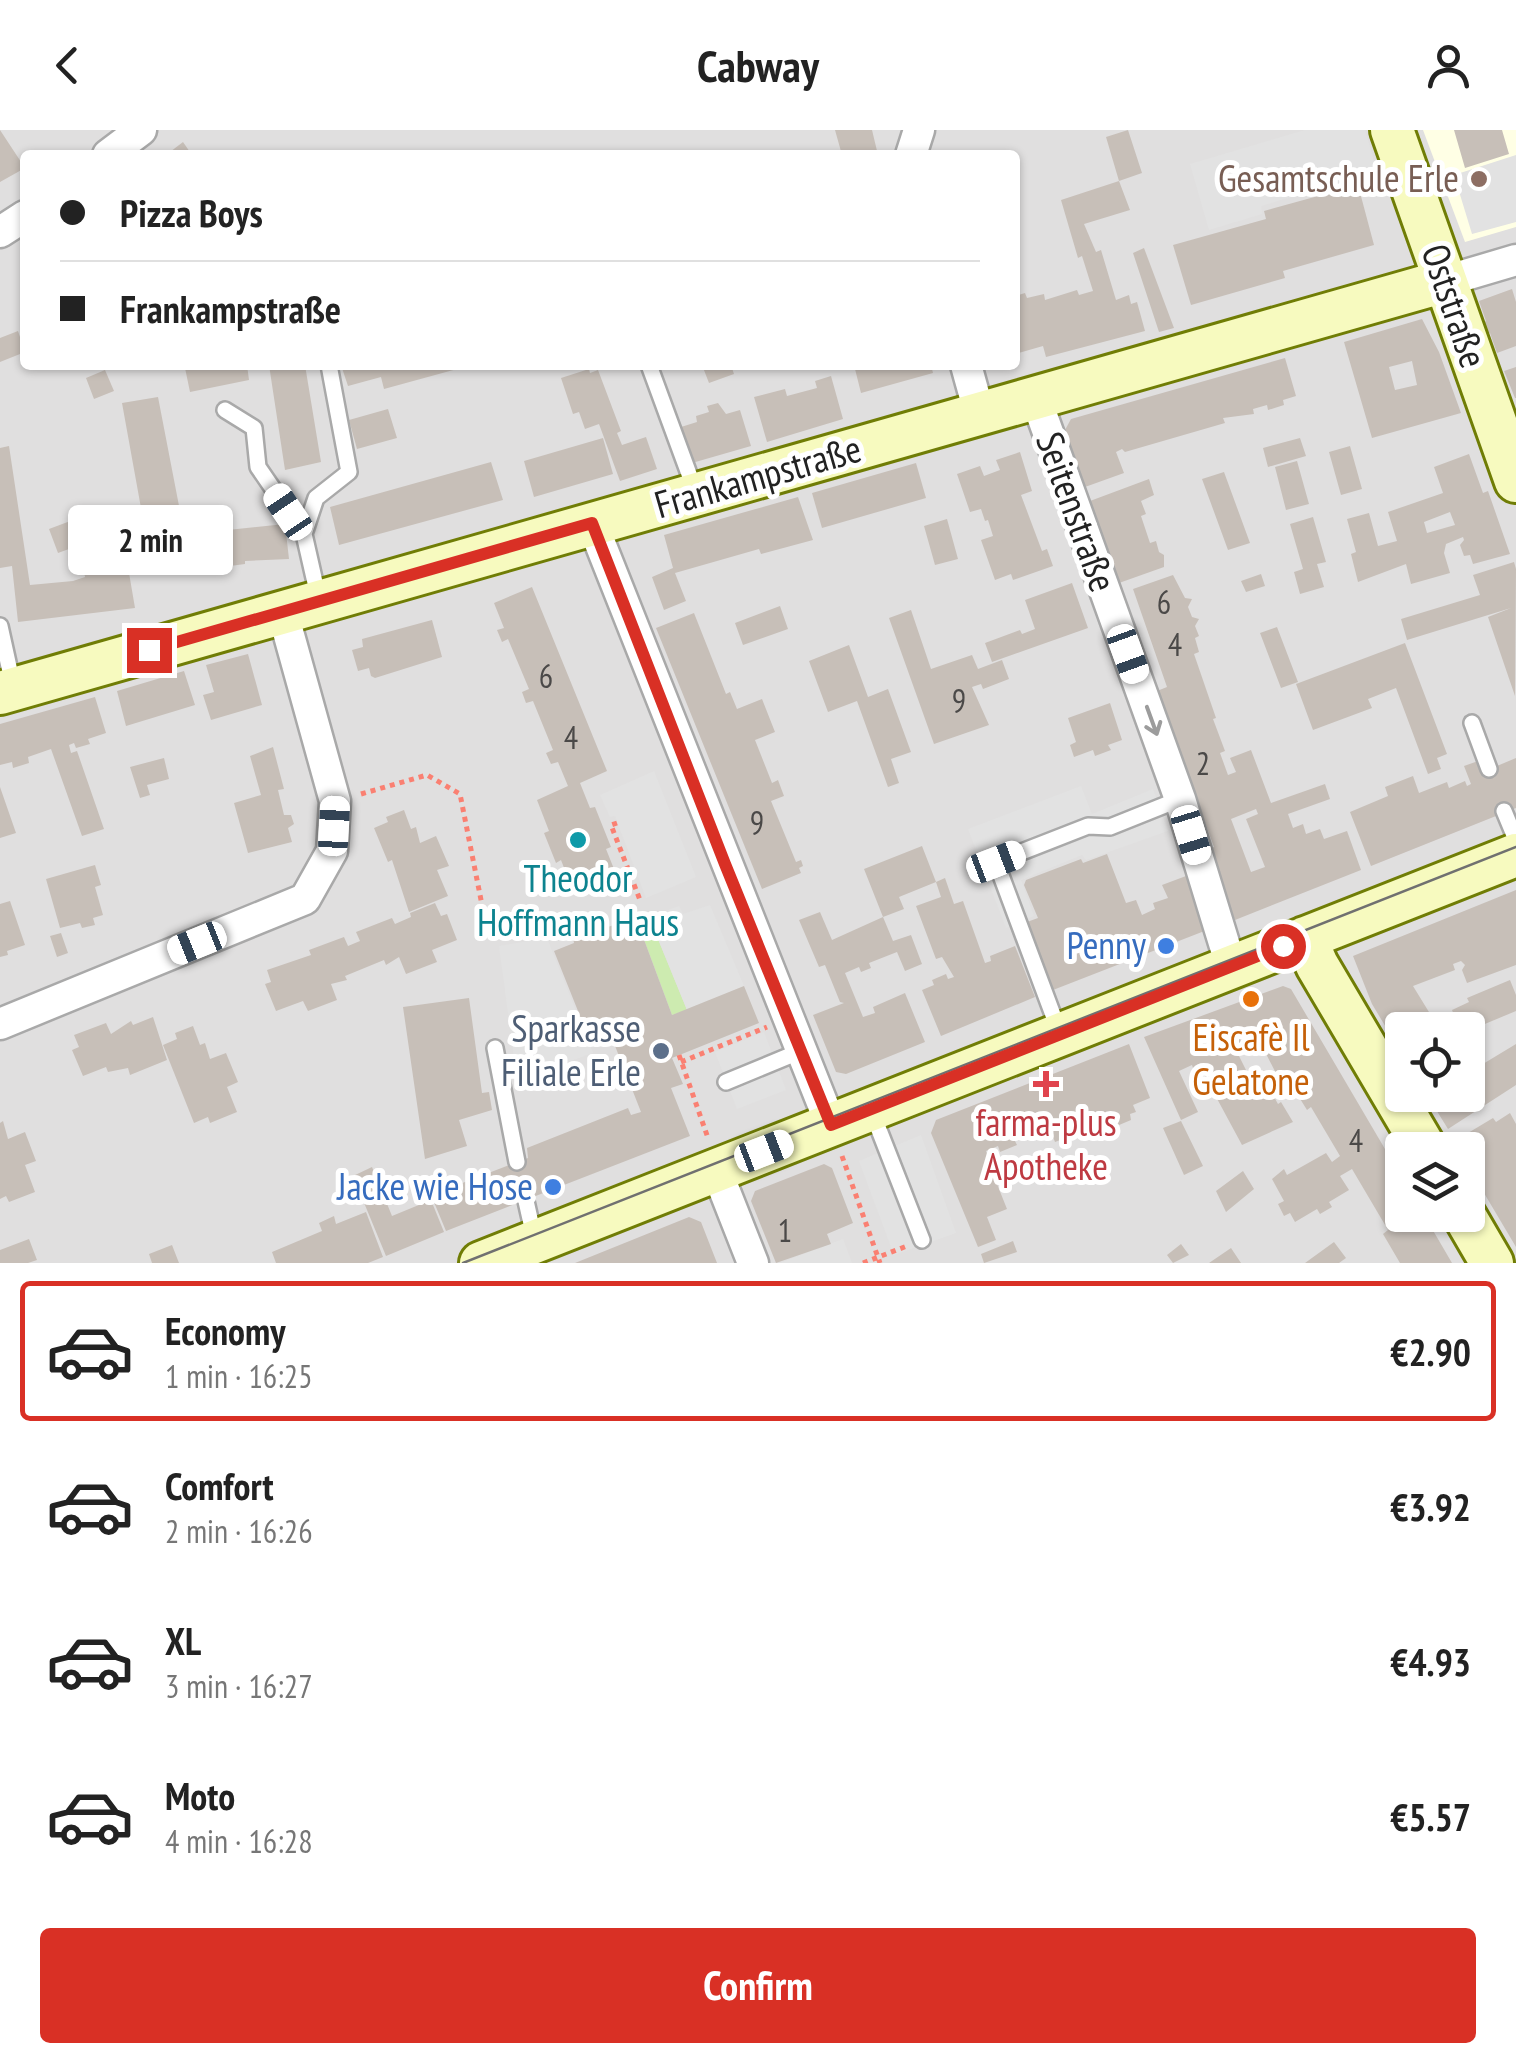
<!DOCTYPE html>
<html lang="en">
<head>
<meta charset="utf-8">
<style>
	body { margin:0; font-family:"PT Sans Narrow",sans-serif; background:#f2f2f2; color:#222; height:100vh; display:flex; flex-direction:column; font-size:38px; white-space:nowrap }
	* { box-sizing:border-box; margin:0 }
	p { font-size:32px; color:#767676 }
	.icon { flex:none; width:55px; height:55px; fill:none; stroke:currentColor; stroke-width:2; stroke-linecap:round; stroke-linejoin:round }
	.map { position:relative; height:1133px; overflow:hidden }
	.drawer { display:flex; flex-direction:column; background:#fff; flex:1 }
	.drawer>* { flex:none }
	.banner { position:absolute; left:20px; top:20px; width:1000px; height:220px; border-radius:10px; box-shadow:0 2px 8px #0004; display:grid; align-content:center; height:220px; padding:0 40px; background:#fff }
	.buttons { position:absolute; left:1385px; top:882px; display:grid; gap:20px }
	.buttons a { display:grid; place-items:center; width:100px; height:100px; border-radius:10px; background:#fff; box-shadow:0 2px 8px #0004; font-size:50px }
	.end { position:absolute; width:45px; height:45px; margin:-22px; border:12px solid #d93025; background:#fff; box-shadow:0 0 0 5px #fff }
	.from { border-radius:50% }
	.bubble { position:absolute; height:70px; border-radius:10px; background:#fff; box-shadow:0 2px 8px #0004; font-size:32px; font-weight:700; line-height:70px; text-align:center }
	.car { position:absolute; width:30px; height:60px; margin:-30px -15px; border-radius:12px; box-shadow:0 0 8px 2px #0007; background:linear-gradient(#fff 24%,#345 0 40%,#fff 0 76%,#345 0 86%,#fff 0) }
	.banner b { display:flex; align-items:center; gap:35px; height:95px; font-size:38px }
	.banner b+b { border-top:2px solid #e0e0e0 }
	.banner i { width:25px; height:25px; background:#222 }
	ul { padding:18px 0 0; list-style:none }
	li { display:flex; align-items:center; gap:30px; height:140px; margin:0 20px 15px; padding:0 20px; border:5px solid transparent; border-radius:10px }
	li div { flex:1 }
	li b { display:block; font-size:38px }
	li em { font-style:normal; font-weight:700 }
	li.on { border-color:#d93025 }
	li>.icon { width:90px; height:90px; stroke-width:1.5 }
	.primary-button { display:flex; gap:20px; margin-top:auto; padding:20px 40px }
	.primary-button a { flex:1; height:115px; border-radius:10px; background:#d93025; color:#fff; font-size:40px; font-weight:700; line-height:115px; text-align:center }
	header { display:flex; justify-content:space-between; align-items:center; height:130px; padding:0 40px; background:#fff; font-size:45px; font-weight:700 }
	.map>svg:first-child { display:block }
	.residential { fill:#e0dfdf; fill-rule:evenodd }
	.education { fill:#ffffe5 }
	.grass { fill:#cdebb0 }
	.parking { fill:#e2e2e2 }
	.building { fill:#c7bfb8; fill-rule:evenodd }
	.lines { fill:none; stroke-linecap:round; stroke-linejoin:round }
	.lane-casing { stroke:#a9a9a9; stroke-width:20 }
	.street-casing { stroke:#a9a9a9; stroke-width:35 }
	.secondary-casing { stroke:#707d05; stroke-width:48 }
	.path { stroke:#fa8072; stroke-width:5; stroke-dasharray:5 5; stroke-linecap:butt }
	.lane { stroke:#fff; stroke-width:15 }
	.street { stroke:#fff; stroke-width:30 }
	.secondary { stroke:#f7fabf; stroke-width:42 }
	.tram { stroke:#707070; stroke-width:2.5 }
	.oneway { stroke:#9c9c9c }
	.route { stroke:#d93025; stroke-width:12 }
	.education-dot { fill:#8d6e63; stroke:#fff; stroke-width:4 }
	.culture-dot { fill:#0f9aa8; stroke:#fff; stroke-width:4 }
	.shop-dot { fill:#3f7fe0; stroke:#fff; stroke-width:4 }
	.food-dot { fill:#e8710a; stroke:#fff; stroke-width:4 }
	.service-dot { fill:#5c6f8a; stroke:#fff; stroke-width:4 }
	.health-dot { fill:#e0444e; stroke:#fff; stroke-width:4 }
	.labels { text-anchor:middle; stroke-width:10; stroke-linejoin:round; paint-order:stroke }
	.number-label { font-size:32px; fill:#4b4948 }
	.education-label { font-size:38px; fill:#785e54; stroke:#fff; text-anchor:end }
	.street-label { font-size:38px; fill:#222; stroke:#fff }
	.culture-label { font-size:38px; fill:#0d838f; stroke:#fff }
	.shop-label { font-size:38px; fill:#366cbe; stroke:#fff; text-anchor:end }
	.service-label { font-size:38px; fill:#4e5e75; stroke:#fff; text-anchor:end }
	.food-label { font-size:38px; fill:#c56008; stroke:#fff }
	.health-label { font-size:38px; fill:#be3a42; stroke:#fff }
</style>
</head>
<body>
<header><svg class="icon" aria-label="back" viewBox="0 0 24 24"><path d="M15 5l-7 7 7 7"/></svg>Cabway<svg class="icon" aria-label="person" viewBox="0 0 24 24"><circle cx="12" cy="8" r="4"/><path d="M4 21q1-7 8-7t8 7"/></svg></header>
<div class="map">
<svg width="1516" height="1133" viewBox="0 0 1516 1133">
	<rect width="100%" height="100%" fill="#f2efe9"/>
	<path class="residential" d="M0 0H1516V1133H0ZM25 25H1015V235H25ZM1402 900H1468V965H1402ZM1402 1020H1468V1085H1402Z"/>
	<path class="education" d="M1423 0H1516V97L1465 112Z"/>
	<path class="grass" d="M649 787 687 880 672 885 636 788Z"/>
	<path class="parking" d="M1305 0H1365L1377 42 1261 76 1262 84 1209 100 1190 34Z
		M1516 25V92L1472 104 1454 45Z
		M654 641 696 747 646 768 615 686 610 687 600 665Z
		M1081 656 1092 684 1153 659 1168 701 1086 730 1082 725 1021 750 1034 786 1006 798 968 699Z
		M710 775 744 856 687 880 649 787 679 776 683 784Z
		M547 808 593 923 517 950 499 816Z
		M764 902 786 960 737 979 715 922Z
		M921 1005 956 1103 894 1125 859 1031Z
		M843 1109 852 1133H780Z"/>
	<path class="building" d="M0 0 25 38 0 52Z
		M835 0H872L878 25H842Z
		M1128 0 1142 43 1119 51 1130 80 1084 94 1096 122 1101 120 1116 170 1129 165 1131 174 1137 172 1145 201 1046 227 1043 216 1015 224V166L1025 163 1027 168 1044 164 1045 170 1077 160 1079 165 1093 161 1082 126 1078 128 1061 70 1119 51 1106 7Z
		M1454 0H1502L1509 24 1465 38Z
		M183 12 192 25H166Z
		M1358 55 1374 115 1283 141 1285 148 1191 175 1173 115 1266 89 1264 81Z
		M1144 118 1174 198 1159 202 1133 123Z
		M1512 159 1516 172V216L1497 223 1490 203 1486 204 1483 193 1486 191 1479 171Z
		M1422 189 1439 222 1461 283 1372 308 1344 212ZM1412 231 1417 255 1395 260 1389 237Z
		M18 201 25 222 0 232V208Z
		M1285 228 1296 266 1283 270 1284 275 1268 280 1267 275 1253 279 1254 284 1223 288 1225 293 1125 322 1122 319 1116 322 1124 343 1085 357 1065 300 1071 289Z
		M193 235H247L249 250 190 262 185 238Z
		M269 235H305L321 332 285 340Z
		M341 235H376L377 238 468 236 384 259 381 247 348 256Z
		M702 235H731L734 244 709 253Z
		M854 235H931L933 243 861 263Z
		M1516 237V268H1515L1504 241Z
		M589 239 590 243 598 240 621 301 617 303 622 315 646 307 657 339 620 351 599 294 585 299 579 282 573 284 561 248Z
		M105 240 114 261 94 269 86 248Z
		M831 246 843 289 767 312 754 267 785 259 787 266 817 258 815 251Z
		M158 267 180 381 177 382 181 405 285 394 289 429 245 431V434L215 438V435L201 436V440L171 443 165 385 143 389 122 273Z
		M718 273 726 284 740 280 751 316 692 333 681 297 697 292 696 286 709 282 707 276Z
		M388 279 397 308 357 319 349 290Z
		M603 308 613 344 534 367 524 331Z
		M1300 308 1306 326 1268 337 1263 318Z
		M9 316 30 455 73 451 85 447 84 442 128 437 135 478 18 492 12 436 0 438V318Z
		M1350 316 1362 359 1341 365 1329 322Z
		M1020 322 1032 361 1021 365 1042 421 1047 419 1053 436 1013 450 1011 444 995 450 981 410 993 406 988 390 985 391 981 379 970 382 957 344 980 336 984 346 1000 340 996 330Z
		M1469 324 1483 363 1488 361 1510 424 1473 434 1470 425 1464 426 1460 415 1464 410 1463 407 1446 414 1444 423 1450 443 1411 454 1406 434 1358 452 1351 424 1356 422 1347 389 1369 383 1378 416 1397 411 1388 382 1443 363 1434 337ZM1450 382 1455 395 1427 403 1424 392Z
		M1297 331 1309 374 1286 380 1275 337Z
		M491 332 503 370 339 415 330 377Z
		M916 333 926 368 822 398 812 363Z
		M1224 342 1250 413 1228 420 1202 349Z
		M1149 349 1154 365 1141 371 1146 384 1141 386 1150 413 1156 411 1159 422 1164 425V437L1119 453 1090 371Z
		M798 367 813 410 761 424 759 419 675 443 686 471 664 480 652 447 673 438 664 405Z
		M81 387 88 412 58 423 49 399Z
		M1313 387 1326 432 1317 434 1324 457 1300 464 1294 442 1303 439 1290 394Z
		M947 389 958 429 935 435 924 396Z
		M1514 432 1516 439 1515 566 1488 487 1511 478 1407 510 1401 489 1480 465 1473 445Z
		M1261 444 1265 456 1246 462 1241 451Z
		M1173 445 1185 468 1192 469 1188 477 1192 487 1199 489 1195 496 1199 506 1195 508 1199 522 1194 524 1216 588 1213 589 1225 621 1220 623 1228 645 1236 642 1230 628 1251 620 1271 673 1325 654 1330 669 1288 684 1293 698 1303 694 1306 704 1320 699 1324 709 1347 701 1361 740 1235 790 1208 719 1214 717 1157 561 1167 557 1133 459ZM1256 679 1258 684 1246 689 1265 737 1251 742 1231 689Z
		M1072 453 1088 498 992 532 985 513 1020 500 1022 504 1035 499 1025 470Z
		M532 457 607 641 580 653 590 678 595 677 611 717 606 719 616 744 573 761 561 730 556 733 544 703 549 701 537 670 568 656 558 632 551 634 546 623 553 620 533 571 526 573 522 562 529 559 508 509 502 512 497 500 504 498 494 473Z
		M780 476 788 499 743 515 735 493Z
		M911 480 931 539 972 525 978 539 1002 530 1009 549 983 559 981 554 972 557 989 595 934 614 889 488Z
		M694 483 726 564 730 562 737 579 762 569 775 602 755 610 772 653 778 650 784 666 771 671 796 732 801 730 803 736 799 738 801 743 762 759 656 498Z
		M432 490 442 527 375 548 371 546 369 538 358 541 352 520 363 517 362 509Z
		M1277 497 1298 552 1281 558 1260 503Z
		M1405 513 1447 624 1437 628 1441 639 1428 644 1396 558 1368 569 1372 578 1313 600 1296 554Z
		M849 515 868 567 888 559 911 622 891 629 899 653 888 657 857 571 828 582 809 531Z
		M248 524 262 575 211 590 203 565 214 562 206 535Z
		M184 541 195 575 126 596 117 561Z
		M95 567 106 603 88 609 90 614 76 618 74 613 69 615 71 623 77 621 104 699 82 706 51 619 28 627 29 633 13 638 12 632 0 635V594Z
		M1110 573 1122 610 1108 615 1111 620 1095 626 1093 620 1074 627 1070 615 1076 612 1068 588Z
		M273 617 284 659 278 660 284 685H291L294 694 288 698 292 712 248 723 234 673 261 665 250 626Z
		M164 628 169 649 147 655 150 665 140 668 130 637Z
		M1516 628V678L1371 736 1350 682 1388 666 1385 657 1413 646 1419 663 1447 652 1449 658 1465 651 1467 656 1471 654 1464 636 1481 630 1485 641Z
		M0 657 16 703 0 708Z
		M404 680 411 699 416 697 420 713 436 706 449 736 437 740 448 766 409 782 392 730 388 732 374 698 388 692 386 687Z
		M922 716 936 752 899 767 904 779 883 787 893 811 911 805 922 834 905 841 897 822 869 833 871 838 861 842 859 837 845 843 863 887 875 883 873 877 905 863 925 912 846 944 836 942 813 885 844 873 840 872 825 835 819 837 799 790 820 782 832 810 883 787 864 739Z
		M1107 724 1126 773 1136 770 1142 785 1155 779 1153 773 1168 768 1162 755 1186 746 1207 800 1053 860 1027 792 1038 788 1024 755 1026 750 1081 729 1083 733Z
		M95 735 101 755 95 757 103 785 93 788 95 795 82 798 80 793 60 798 46 749Z
		M945 748 954 774 963 771 985 833 991 831 990 826 1015 816 1035 867 941 906 922 860 934 855 932 850 946 844 948 849 954 847 942 827 936 829 916 776 941 767 936 752Z
		M1516 760V835L1467 853 1462 840 1465 835 1461 831 1453 834 1455 840 1413 856 1440 900H1402V924L1372 874 1353 826Z
		M10 771 25 815 7 821 8 825 0 827V774Z
		M435 773 441 786 447 784 457 810 432 820 437 832 406 844 399 827 386 835 384 830 345 846 347 850 331 854 337 870 308 881 303 871 276 881 265 854 271 852 267 840 311 825 309 820 344 807 348 816 360 811 356 802 392 788 395 794 411 787 410 783Z
		M636 788 672 885 744 856 759 893 672 928 683 954 671 958 690 1006 446 1101 431 1065 528 1028 527 1018 628 978 631 985 641 982 606 893 586 901 554 821 574 813 573 808Z
		M61 803 68 823 57 827 50 806Z
		M1510 850 1516 865V881L1468 901 1460 900 1452 880 1469 872 1467 868Z
		M1283 856 1291 859 1402 1048V1085H1424L1452 1133H1400L1383 1104 1388 1100 1352 1039 1340 1046 1349 1060 1329 1072 1332 1077 1320 1084 1317 1079 1295 1092 1290 1083 1284 1086 1278 1074 1284 1071 1272 1049 1284 1039 1287 1045 1326 1023 1332 1032 1340 1026 1311 977 1307 980 1289 951 1282 955 1260 912 1237 922 1250 948 1260 942 1278 974 1281 972 1293 992 1242 1015 1201 939 1194 941 1192 935 1179 941 1198 982 1181 990 1144 907Z
		M469 868 482 963 489 962 492 980 459 990 467 1016 425 1029 403 877Z
		M153 887 167 930 130 945 128 938 108 942 106 937 83 946 72 920 79 917 74 905 106 893 111 904 131 891 133 895Z
		M193 896 200 915 205 913 210 929 226 923 238 952 227 957 237 982 210 993 208 987 194 993 163 915 177 909 175 903Z
		M1129 914 1150 968 1133 975 1136 982 1130 984 1131 990 1112 998 1109 991 1055 1012 1045 986 1034 990 1038 1000 1014 1009 1017 1015 1000 1022 998 1016 986 1021 992 1038 998 1035 1004 1051 997 1054 1007 1079 987 1087 996 1110 978 1117 931 1003 936 990Z
		M1516 914V955L1448 999 1427 965H1468V943Z
		M1510 983 1516 994V1117L1468 1036V1020H1458L1453 1012 1493 988 1496 992Z
		M3 991 8 1009 25 1002 36 1031 25 1035 35 1062 9 1072 6 1066 0 1069V993Z
		M1181 991 1203 1036 1184 1045 1163 998Z
		M824 1034 832 1038 853 1093 827 1104 831 1114 776 1133 751 1071 755 1061Z
		M372 1037 392 1086 431 1070 444 1102 386 1126 353 1046Z
		M1243 1041 1254 1059 1226 1082 1216 1061Z
		M366 1082 383 1127 368 1133H276L272 1122 322 1101 319 1093 334 1086 336 1094Z
		M689 1087 701 1092 717 1133H575Z
		M29 1109 37 1130 28 1133H0V1120Z
		M1013 1111 1017 1122 984 1133 981 1124Z
		M1334 1112 1346 1128 1339 1133H1305Z
		M1181 1114 1189 1125 1173 1133 1167 1125Z
		M172 1115 179 1133H152L149 1124Z
		M1231 1118 1241 1133H1209Z"/>
	<g class="lines">
		<g class="lane-casing">
			<path id="lane" d="M649 235 696 363
				M225 280 254 298 258 337 304 404
				M319 470 304 404 316 368 349 342 329 235
				M0 496 13 555
				M1472 593 1489 639
				M1504 681 1516 710
				M1059 901 996 732 1088 696 1110 697 1180 669
				M495 918 517 1032
				M726 952 801 921
				M872 982 922 1110
				M526 1071 535 1111"/>
		</g>
		<g class="street-casing">
			<path id="street" d="M108 25 141 0
				M911 25 919 0
				M0 102 25 86
				M1445 151 1516 130
				M966 235 979 282
				M1036 269 1180 669 1231 836
				M592 393 831 995
				M0 894 305 769 332 721 335 671 282 480
				M716 1039 753 1133"/>
		</g>
		<g class="secondary-casing">
			<path id="secondary" d="M1392 0 1516 351
				M0 563 1445 151
				M1305 808 1317 835 1426 1020
				M1464 1085 1492 1133
				M481 1133 1516 725"/>
		</g>
		<path class="path" d="M361 664 427 645 460 664 484 785 492 800 507 803
			M617 693 611 695 640 770
			M679 925 708 1008
			M681 932 767 897
			M842 1026 880 1133
			M863 1133 907 1116"/>
		<use href="#lane" class="lane"/>
		<use href="#street" class="street"/>
		<use href="#secondary" class="secondary"/>
		<path class="tram" d="M463 1133 1516 717"/>
	</g>
	<defs><path id="oneway-shaft" d="M-6 0H5M1.5-3L5.5 0L1.5 3" fill="none" stroke-width="1.6" stroke-linecap="round" stroke-linejoin="round" transform="scale(2.5)"/></defs>
	<use class="oneway" href="#oneway-shaft" transform="translate(1152 591) rotate(70)"/>
	<g class="lines">
		<path class="route" d="M149 520 592 393 725 734 831 995 1283 816"/>
	</g>
	<circle class="education-dot" cx="1479" cy="49" r="10"/>
	<circle class="culture-dot" cx="578" cy="710" r="10"/>
	<g class="shop-dot">
		<circle cx="1166" cy="816" r="10"/>
		<circle cx="553" cy="1057" r="10"/>
	</g>
	<circle class="food-dot" cx="1251" cy="869" r="10"/>
	<circle class="service-dot" cx="661" cy="921" r="10"/>
	<path class="health-dot" d="M1041 939h10v10h10v10h-10v10h-10v-10h-10v-10h10z"/>
	<g class="labels">
		<g class="number-label">
			<text x="1164" y="484">6</text>
			<text x="1175" y="526">4</text>
			<text x="546" y="558">6</text>
			<text x="959" y="582">9</text>
			<text x="571" y="619">4</text>
			<text x="1203" y="645">2</text>
			<text x="757" y="704">9</text>
			<text x="1356" y="1022">4</text>
			<text x="785" y="1112">1</text>
		</g>
		<g class="education-label">
			<text x="1459" y="62">Gesamtschule Erle</text>
		</g>
		<g class="street-label">
			<text transform="translate(1454 176) rotate(71)" y="13">Oststraße</text>
			<text transform="translate(758 347) rotate(-16)" y="13">Frankampstraße</text>
			<text transform="translate(1076 382) rotate(70)" y="13">Seitenstraße</text>
		</g>
		<g class="culture-label">
			<text x="578" y="762">Theodor<tspan x="578" dy="44">Hoffmann Haus</tspan></text>
		</g>
		<g class="shop-label">
			<text x="1146" y="829">Penny</text>
			<text x="533" y="1070">Jacke wie Hose</text>
		</g>
		<g class="service-label">
			<text x="641" y="912">Sparkasse<tspan x="641" dy="44">Filiale Erle</tspan></text>
		</g>
		<g class="food-label">
			<text x="1251" y="921">Eiscafè Il<tspan x="1251" dy="44">Gelatone</tspan></text>
		</g>
		<g class="health-label">
			<text x="1046" y="1006">farma-plus<tspan x="1046" dy="44">Apotheke</tspan></text>
		</g>
	</g>
</svg>
<div class="buttons">
<a><svg class="icon" aria-label="locate" viewBox="0 0 24 24"><circle cx="12" cy="12" r="6"/><path d="M12 2v4M12 18v4M2 12h4M18 12h4"/></svg></a>
<a><svg class="icon" aria-label="layers" viewBox="0 0 24 24"><path d="M12 4l9 5-9 5-9-5zM3 14l9 5 9-5"/></svg></a>
</div>
<i class="end from" style="left:1283px;top:816px"></i>
<i class="end" style="left:149px;top:520px"></i>
<div class="bubble" style="left:68px;top:375px;width:165px">2 min</div>
<i class="car" style="left:288px;top:382px;rotate:326deg"></i>
<i class="car" style="left:1128px;top:524px;rotate:160deg"></i>
<i class="car" style="left:334px;top:696px;rotate:3deg"></i>
<i class="car" style="left:1191px;top:705px;rotate:163deg"></i>
<i class="car" style="left:996px;top:732px;rotate:69deg"></i>
<i class="car" style="left:197px;top:813px;rotate:248deg"></i>
<i class="car" style="left:764px;top:1021px;rotate:69deg"></i>
<div class="banner">
<b><i class="from"></i>Pizza Boys</b>
<b><i></i>Frankampstraße</b>
</div>
</div>
<section class="drawer">
<ul>
<li class="on"><svg class="icon" aria-label="car" viewBox="0 0 24 24"><path d="M5 17H2v-5l4-1 3-4h7l3 4 3 1v5h-3M9 17h6M6 11h13"/><circle cx="7" cy="17" r="2"/><circle cx="17" cy="17" r="2"/></svg><div><b>Economy</b><p>1 min · 16:25</p></div><em>€2.90</em></li>
<li><svg class="icon" aria-label="car" viewBox="0 0 24 24"><path d="M5 17H2v-5l4-1 3-4h7l3 4 3 1v5h-3M9 17h6M6 11h13"/><circle cx="7" cy="17" r="2"/><circle cx="17" cy="17" r="2"/></svg><div><b>Comfort</b><p>2 min · 16:26</p></div><em>€3.92</em></li>
<li><svg class="icon" aria-label="car" viewBox="0 0 24 24"><path d="M5 17H2v-5l4-1 3-4h7l3 4 3 1v5h-3M9 17h6M6 11h13"/><circle cx="7" cy="17" r="2"/><circle cx="17" cy="17" r="2"/></svg><div><b>XL</b><p>3 min · 16:27</p></div><em>€4.93</em></li>
<li><svg class="icon" aria-label="car" viewBox="0 0 24 24"><path d="M5 17H2v-5l4-1 3-4h7l3 4 3 1v5h-3M9 17h6M6 11h13"/><circle cx="7" cy="17" r="2"/><circle cx="17" cy="17" r="2"/></svg><div><b>Moto</b><p>4 min · 16:28</p></div><em>€5.57</em></li>
</ul>
<div class="primary-button"><a>Confirm</a></div>
</section>
</body>
</html>
